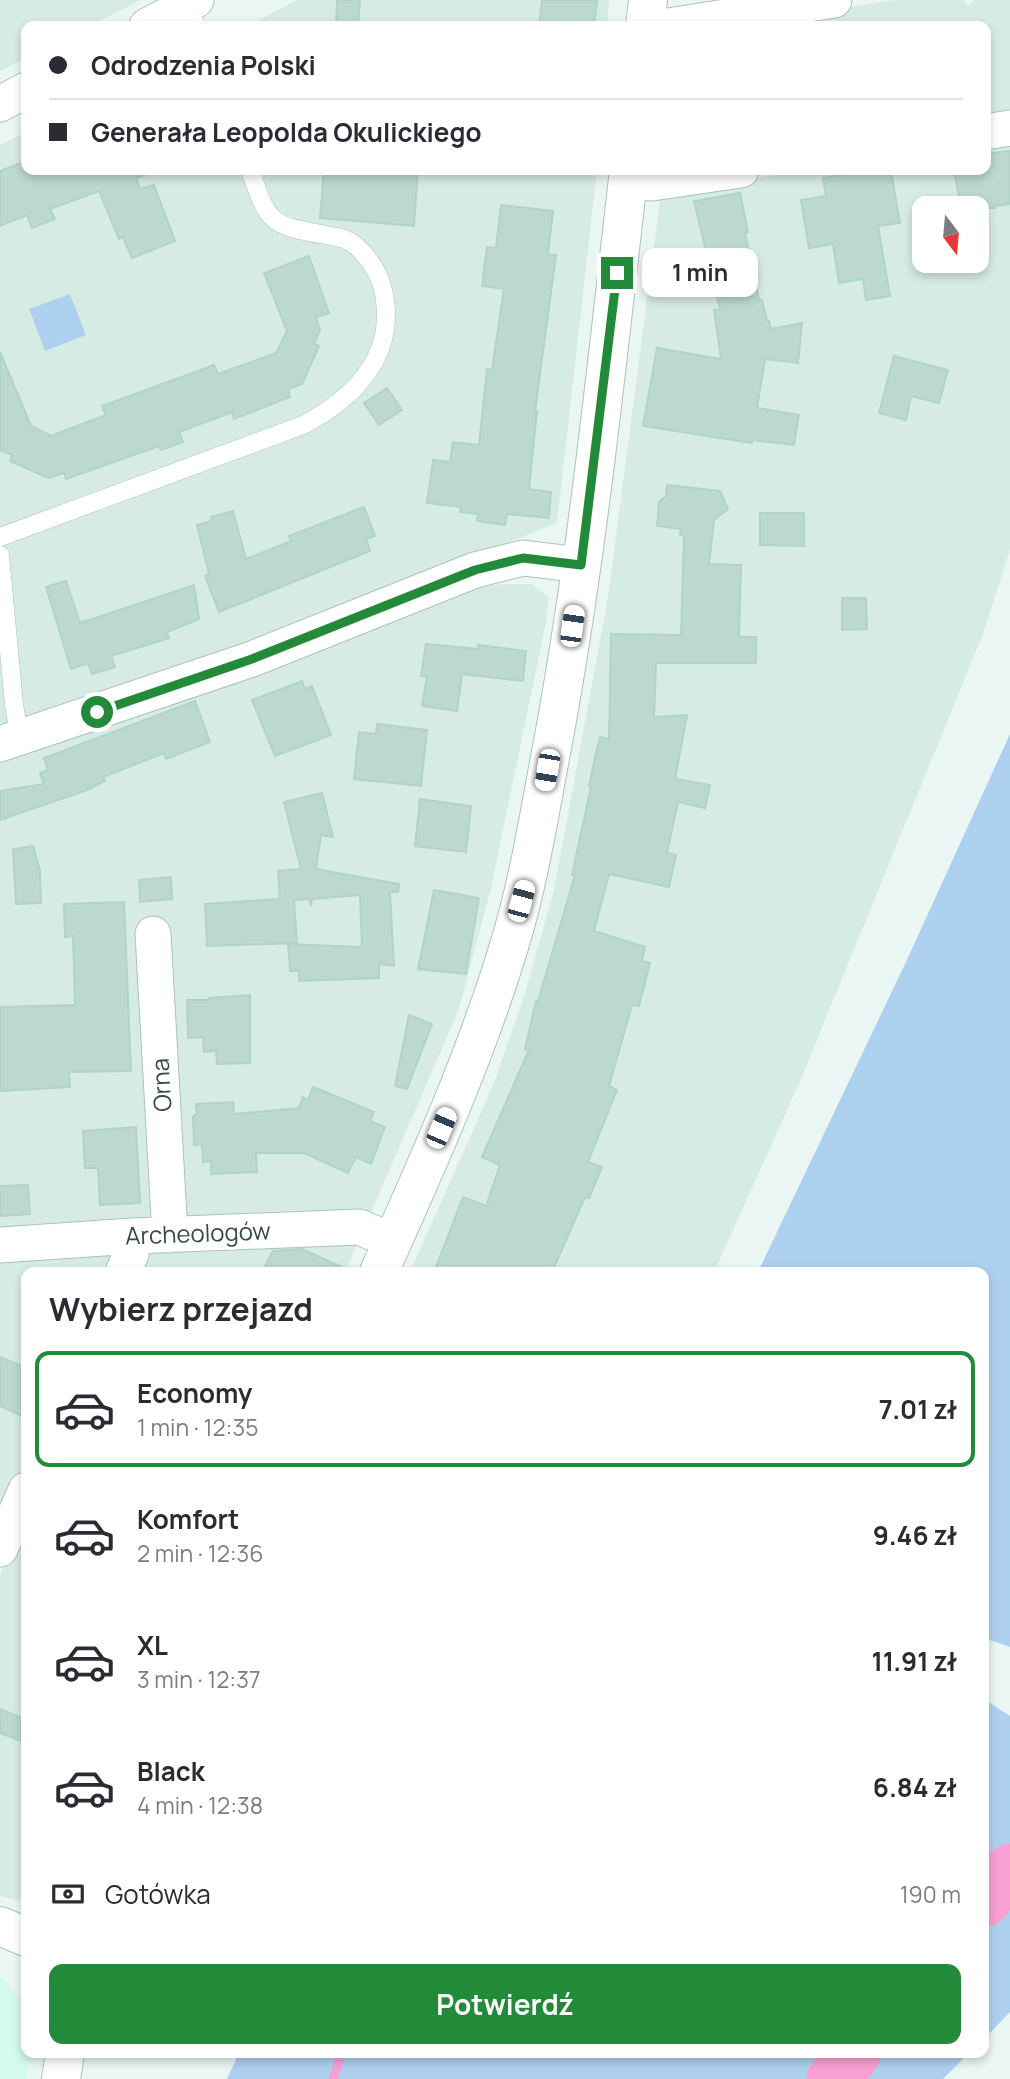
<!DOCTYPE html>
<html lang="pl">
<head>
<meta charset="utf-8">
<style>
	body { margin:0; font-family:Manrope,sans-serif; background:#f2f2f3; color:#2b2b33; height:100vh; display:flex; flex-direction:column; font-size:26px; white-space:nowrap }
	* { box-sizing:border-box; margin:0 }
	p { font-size:23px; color:#7c7c81 }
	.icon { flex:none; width:38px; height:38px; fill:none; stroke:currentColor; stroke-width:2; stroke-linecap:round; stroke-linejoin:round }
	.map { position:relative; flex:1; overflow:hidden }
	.panel { position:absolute; left:21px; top:1267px; width:968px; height:791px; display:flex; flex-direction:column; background:#fff; border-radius:14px; box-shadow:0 4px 10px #0003 }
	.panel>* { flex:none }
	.top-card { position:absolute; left:21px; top:21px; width:970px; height:154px; border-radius:14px; box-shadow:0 4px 10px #0003; display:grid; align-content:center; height:154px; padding:0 28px; background:#fff }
	.needle { width:46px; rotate:164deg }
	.buttons { position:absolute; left:912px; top:196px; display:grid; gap:14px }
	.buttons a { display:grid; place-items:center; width:77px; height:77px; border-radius:14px; background:#fff; box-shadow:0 4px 10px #0003; font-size:35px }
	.end { position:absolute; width:32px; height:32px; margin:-16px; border:9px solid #228a39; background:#fff; box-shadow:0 0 0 4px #fff }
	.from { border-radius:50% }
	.bubble { position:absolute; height:49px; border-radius:14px; background:#fff; box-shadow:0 4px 10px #0003; font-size:23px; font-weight:700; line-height:49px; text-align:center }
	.car { position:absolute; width:21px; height:42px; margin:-21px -10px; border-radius:9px; box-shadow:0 0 5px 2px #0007; background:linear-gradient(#fff 24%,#345 0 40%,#fff 0 76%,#345 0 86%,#fff 0) }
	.top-card b { display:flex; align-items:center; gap:24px; height:66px; font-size:26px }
	.top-card b+b { border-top:2px solid #e1e1e2 }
	.top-card i { width:18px; height:18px; background:#2b2b33 }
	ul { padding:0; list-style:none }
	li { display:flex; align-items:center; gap:21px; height:116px; margin:0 14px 10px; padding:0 14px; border:4px solid transparent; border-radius:14px }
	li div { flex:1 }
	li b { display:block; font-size:26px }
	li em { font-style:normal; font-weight:700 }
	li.on { border-color:#228a39 }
	li>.icon { width:63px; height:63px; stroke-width:1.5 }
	h2 { padding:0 28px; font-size:32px; line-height:84px }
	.pay { display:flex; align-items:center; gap:18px; height:77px; padding:0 28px; font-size:26px }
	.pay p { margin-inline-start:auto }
	.primary-button { display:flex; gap:14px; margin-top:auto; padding:14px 28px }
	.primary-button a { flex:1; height:80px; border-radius:14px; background:#228a39; color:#fff; font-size:28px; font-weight:700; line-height:80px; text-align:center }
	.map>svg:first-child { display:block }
	.residential { fill:#d7ebe5; fill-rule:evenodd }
	.commercial { fill:#d3faea }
	.green { fill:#aed0ef }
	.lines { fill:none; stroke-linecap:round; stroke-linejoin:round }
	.stream { stroke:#f99fd2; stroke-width:9 }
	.river { stroke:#f99fd2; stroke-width:52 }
	.building { fill:#bdd9cf; stroke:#afd5c7; stroke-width:2 }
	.service-casing { stroke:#aac3bb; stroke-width:19 }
	.minor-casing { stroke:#aac3bb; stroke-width:37 }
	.tertiary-casing { stroke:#aac3bb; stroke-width:40 }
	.service { stroke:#fff; stroke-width:18 }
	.minor { stroke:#fff; stroke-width:35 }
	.tertiary { stroke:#fff; stroke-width:38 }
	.route { stroke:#228a39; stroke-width:9 }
	.labels { text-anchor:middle; stroke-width:6; stroke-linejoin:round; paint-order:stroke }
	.street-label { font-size:24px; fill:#364b44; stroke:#fff }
</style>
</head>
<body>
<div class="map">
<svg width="1010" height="2079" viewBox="0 0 1010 2079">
	<rect width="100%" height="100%" fill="#e9f6f3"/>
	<path class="residential" d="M0 0H141L89 26H26V58L0 71Z
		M297 0H609L607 26H248Z
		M895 0H963L968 6 974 0H1010V118L985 122V26H734Z
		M26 132V170H597L557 523 306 623 0 730V145Z
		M1010 137V549L983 634 798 1086 714 1272H410L494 1083 525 994 554 890 608 597 661 193 807 170H985V141ZM924 208H976V261H924Z
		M503 584H532L549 598 546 622 491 888 459 1009 369 1217 300 1220 299 1210 0 1232V760L39 749 227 683 457 590Z
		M359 1240 345 1272H136L144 1255 163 1246Z
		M116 1243 110 1272H26V1461L0 1520V1253Z
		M26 1517V1899L18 1900 0 1896V1576Z"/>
	<path class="commercial" d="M0 1975 21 2000 26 2020V2053H31L26 2079H0Z"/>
	<path class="green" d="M70 294 86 335 45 351 29 309Z
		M1010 734V1647L984 1638V1272H758L906 962Z
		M984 1699 1010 1716V2012L984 2039Z
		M239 2053H969L943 2079H227Z"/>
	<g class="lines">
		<path class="stream" d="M333 2079 342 2053"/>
		<path class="river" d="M984 1901 1010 1870
			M833 2079 855 2053"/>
	</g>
	<path class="building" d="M337 0H360L358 26H336Z
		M542 0H597L594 26H539Z
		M1010 151V204L995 206V208H961L954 170H985V154Z
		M26 161V170H149L150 173 136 178 140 189 154 185 175 241 132 258 123 237 119 239 99 191 50 209 55 219 32 228 27 215 0 226V171Z
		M324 170H418L414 226 320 218Z
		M871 170V174L891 171 900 223 878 226 890 296 866 300 863 279 839 283 833 244 809 248 801 200 826 196 823 178Z
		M740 193 748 232 745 233 759 300H762L767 321H769L771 329 802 323 798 363 765 359 757 408 799 415 794 445 752 440V443L643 426 657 348 721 359 714 310 720 309 694 201Z
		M501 205 553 211 548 254 556 255 535 411H537L529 489 551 492 549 518 507 514 505 525 477 521 478 514 460 512 461 507 427 503 433 460 450 462 453 442 479 445 487 369 492 370 504 289 482 286 487 247 496 248Z
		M309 256 329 313 316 317 320 330 314 344 319 346 302 384 288 389 290 397 234 419 232 412 179 432 183 442 161 450 159 446 66 479 64 473 48 478 10 461 12 455 0 450V352L31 426 51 436 106 415 102 406 214 365 218 374 276 353 287 331 264 273Z
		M894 356 948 370 939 403 911 396 906 420 879 413Z
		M387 388 402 410 379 425 364 403Z
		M667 485 720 491 728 509 714 520 709 564 741 565 739 637H756V663H656L654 717 687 715 675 779 710 785 705 808 678 802 667 853 676 855 669 887 609 874 594 931 645 947 642 961 650 963 639 1006 632 1005 609 1086 617 1090 588 1162 602 1167 589 1198 585 1197 552 1272H434L463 1197 486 1206 500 1165 482 1157 529 1050 525 1049 536 1001H538L575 875H572L591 787 589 786 594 762 600 737 609 739 611 634 681 635 684 535H680L681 529 657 526 659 502 666 496Z
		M364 507 375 536 366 539 370 551 219 612 205 576 209 574 197 525 212 521 211 517 233 511 246 559 291 541 289 536Z
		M760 513H804V546L760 545Z
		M66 581 80 623 194 585 199 619 167 632 169 638 111 656 115 667 92 674 88 663 71 669 46 587Z
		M842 598H866L867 629 842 630Z
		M426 644 479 649 478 645 526 651 523 681 462 674 457 711 422 706 427 677 421 676Z
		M302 681 305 689 312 686 331 735 275 756 252 700Z
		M195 701 210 742 166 759 164 753 103 777 105 781 87 790 0 820V791L44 784 40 773 48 770 44 758Z
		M377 724 427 730 421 786 354 779 359 732 376 734Z
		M322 793 333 837 321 835 316 869 399 884 398 892H390L394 966 379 964V978L299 981V971H290L288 944 362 947 360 895 312 899 311 906 309 899 294 900 297 943 207 946 205 904 280 899 278 871 301 869 284 802Z
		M420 799 471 806 466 852 415 846Z
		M33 846 40 871 41 903 16 904 13 849Z
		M171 877 172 899 140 902 139 880Z
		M434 890 479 898 466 974 418 969Z
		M124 902 131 1071 69 1072 70 1087 0 1091V1007L75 1005 73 936 65 937 64 904Z
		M250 995V1063L217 1064 216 1051 204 1052 203 1037 188 1038 187 1000H209V998Z
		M409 1015 432 1024 407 1089 395 1086Z
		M313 1087 374 1112 370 1121 385 1127 371 1164 356 1157 348 1173 304 1153H256L257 1172 211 1174V1161L203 1162 202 1144 194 1145 193 1117 197 1113 196 1104 233 1102 234 1114 299 1108 303 1097 308 1100Z
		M136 1127 140 1203 100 1205 98 1168H85L83 1131Z
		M28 1185 30 1214 0 1216V1186Z
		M302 1249 353 1272H262L273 1251Z
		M0 1357 26 1368V1418L0 1406Z
		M0 1709 26 1720V1743L0 1733Z"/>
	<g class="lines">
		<g class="service-casing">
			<path id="service" d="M187 5 196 26
				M0 537 303 425C351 400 393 360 385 301 383 280 372 260 356 246 347 238 337 237 326 235 269 225 269 224 250 170
				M0 555 14 705 20 739"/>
		</g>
		<g class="minor-casing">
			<path id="minor" d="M147 26 196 0
				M668 26 834 0
				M0 104 26 90
				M985 132 1010 128
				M627 182 652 183 741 170
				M0 744 252 659 475 570 523 558 581 565
				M153 934 170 1235
				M0 1245 133 1236 359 1227 393 1241
				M123 1272 131 1254 133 1236
				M0 1549 26 1490"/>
		</g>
		<g class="tertiary-casing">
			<path id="tertiary" d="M645 26 648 0
				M379 1272C427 1165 476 1056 510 943 530 877 540 809 553 742 588 553 607 361 629 170
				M0 1926 26 1937
				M61 2079 65 2053"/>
		</g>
		<use href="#service" class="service"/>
		<use href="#minor" class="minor"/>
		<use href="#tertiary" class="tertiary"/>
	</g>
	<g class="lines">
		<path class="route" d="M97 712 252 659 475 570 523 558 581 565 617 273"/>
	</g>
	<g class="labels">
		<g class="street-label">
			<text transform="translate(162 1085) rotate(-93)" y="8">Orna</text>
			<text transform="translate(198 1234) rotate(-2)" y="8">Archeologów</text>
		</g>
	</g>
</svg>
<div class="buttons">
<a><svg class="needle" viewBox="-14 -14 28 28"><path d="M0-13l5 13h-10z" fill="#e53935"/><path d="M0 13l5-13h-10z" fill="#7c7c81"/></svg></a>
</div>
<i class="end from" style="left:97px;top:712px"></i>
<i class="end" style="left:617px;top:273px"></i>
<div class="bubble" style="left:642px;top:248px;width:116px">1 min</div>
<i class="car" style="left:572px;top:626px;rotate:8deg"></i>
<i class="car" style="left:547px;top:770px;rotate:190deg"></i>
<i class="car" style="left:521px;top:901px;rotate:15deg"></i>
<i class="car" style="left:441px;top:1128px;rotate:23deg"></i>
<div class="top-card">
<b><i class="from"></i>Odrodzenia Polski</b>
<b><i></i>Generała Leopolda Okulickiego</b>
</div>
<section class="panel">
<h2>Wybierz przejazd</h2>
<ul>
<li class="on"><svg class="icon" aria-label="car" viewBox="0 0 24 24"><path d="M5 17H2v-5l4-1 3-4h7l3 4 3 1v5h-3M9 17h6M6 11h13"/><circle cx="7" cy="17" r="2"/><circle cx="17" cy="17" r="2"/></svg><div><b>Economy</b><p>1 min · 12:35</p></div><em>7.01 zł</em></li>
<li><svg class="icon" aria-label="car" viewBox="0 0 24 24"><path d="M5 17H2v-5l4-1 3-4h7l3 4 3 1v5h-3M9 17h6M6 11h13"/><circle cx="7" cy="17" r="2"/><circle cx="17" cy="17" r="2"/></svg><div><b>Komfort</b><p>2 min · 12:36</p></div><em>9.46 zł</em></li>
<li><svg class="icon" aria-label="car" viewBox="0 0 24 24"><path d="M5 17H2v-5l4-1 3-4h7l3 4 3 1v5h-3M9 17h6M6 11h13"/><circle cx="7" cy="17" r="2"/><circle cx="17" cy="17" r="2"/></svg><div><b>XL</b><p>3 min · 12:37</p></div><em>11.91 zł</em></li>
<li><svg class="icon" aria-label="car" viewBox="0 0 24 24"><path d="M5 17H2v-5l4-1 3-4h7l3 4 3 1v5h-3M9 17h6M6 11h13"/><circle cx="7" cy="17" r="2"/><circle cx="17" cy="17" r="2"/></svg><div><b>Black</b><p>4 min · 12:38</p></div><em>6.84 zł</em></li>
</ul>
<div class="pay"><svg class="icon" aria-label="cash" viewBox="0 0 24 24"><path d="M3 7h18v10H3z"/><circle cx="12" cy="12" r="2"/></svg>Gotówka<p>190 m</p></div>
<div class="primary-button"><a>Potwierdź</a></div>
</section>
</div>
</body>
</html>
